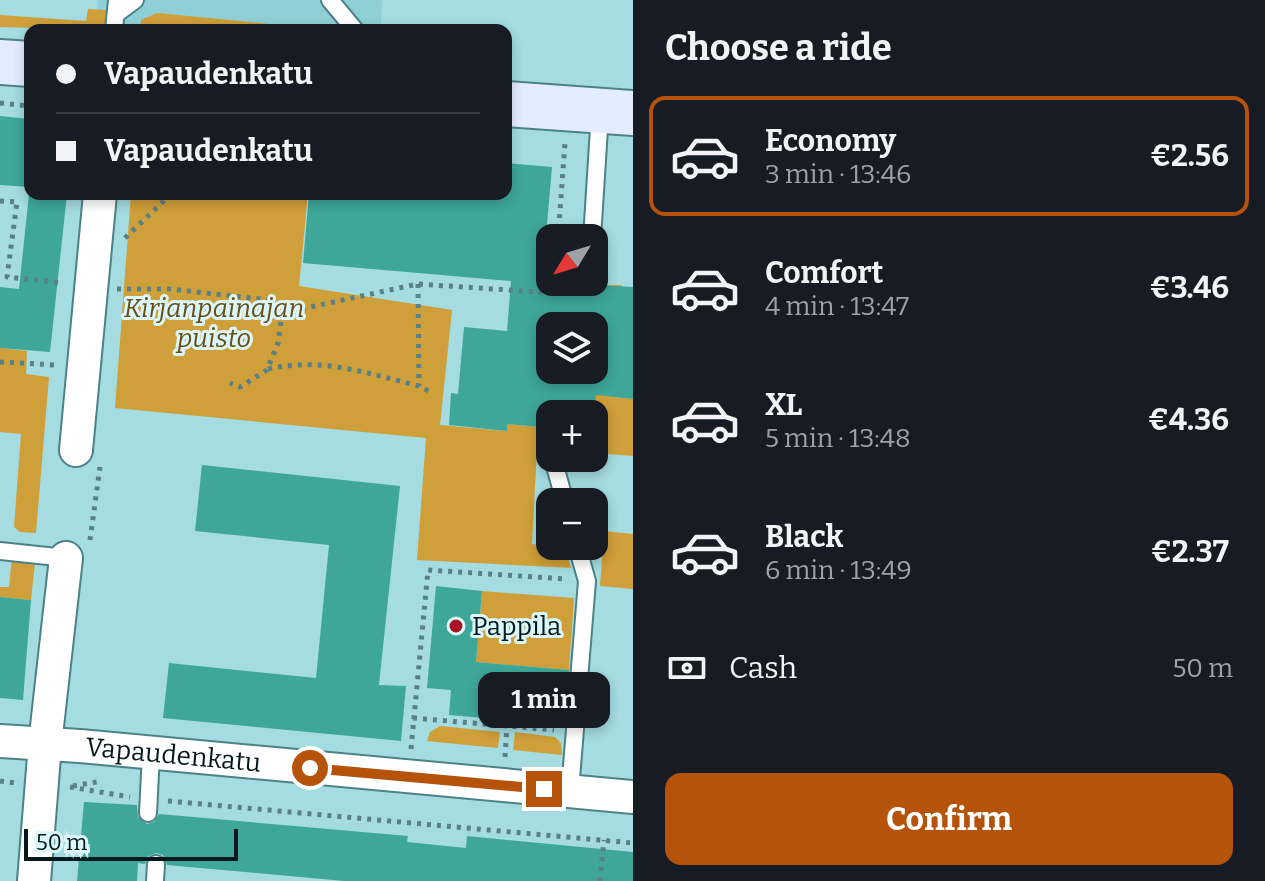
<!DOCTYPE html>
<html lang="en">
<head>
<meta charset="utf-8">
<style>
	body { margin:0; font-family:Bitter,serif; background:#20242c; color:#f1f3f6; height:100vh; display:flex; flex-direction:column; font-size:30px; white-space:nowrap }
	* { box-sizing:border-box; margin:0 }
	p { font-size:26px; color:#9ea1a6 }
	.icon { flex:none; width:44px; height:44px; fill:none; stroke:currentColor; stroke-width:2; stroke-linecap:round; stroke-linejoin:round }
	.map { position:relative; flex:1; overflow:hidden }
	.drawer { display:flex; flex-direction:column; background:#171b24; width:632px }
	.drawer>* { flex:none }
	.banner { position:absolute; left:24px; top:24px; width:488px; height:176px; border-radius:16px; box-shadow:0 4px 12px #0003; display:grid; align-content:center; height:176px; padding:0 32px; background:#171b24 }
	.needle { width:52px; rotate:232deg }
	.controls { position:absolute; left:536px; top:224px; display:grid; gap:16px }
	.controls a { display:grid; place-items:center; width:72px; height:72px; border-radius:16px; background:#171b24; box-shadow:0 4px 12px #0003; font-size:40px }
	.scale { position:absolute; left:24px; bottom:20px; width:214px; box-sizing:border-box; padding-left:8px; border:4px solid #03191b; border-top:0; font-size:22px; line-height:28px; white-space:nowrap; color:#03191b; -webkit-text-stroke:6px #dcf7fa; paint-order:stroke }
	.end { position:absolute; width:36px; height:36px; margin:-18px; border:10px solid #b45309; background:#fff; box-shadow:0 0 0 4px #fff }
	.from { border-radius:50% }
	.bubble { position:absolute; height:56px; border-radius:16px; background:#171b24; box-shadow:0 4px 12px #0003; font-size:26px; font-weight:700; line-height:56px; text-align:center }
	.banner b { display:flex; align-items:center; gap:28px; height:76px; font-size:30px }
	.banner b+b { border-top:2px solid #363941 }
	.banner i { width:20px; height:20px; background:#f1f3f6 }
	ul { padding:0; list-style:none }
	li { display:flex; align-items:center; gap:24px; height:120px; margin:0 16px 12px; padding:0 16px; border:4px solid transparent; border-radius:16px }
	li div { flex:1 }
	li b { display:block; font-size:30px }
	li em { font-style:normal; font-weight:700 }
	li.current { border-color:#b45309 }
	li>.icon { width:72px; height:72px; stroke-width:1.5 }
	h2 { padding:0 32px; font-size:36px; line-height:96px }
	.pay { display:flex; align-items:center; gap:20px; height:88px; padding:0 32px; font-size:30px }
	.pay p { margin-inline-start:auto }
	.button { display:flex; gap:16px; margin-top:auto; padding:16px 32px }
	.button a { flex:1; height:92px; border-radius:16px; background:#b45309; color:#fff; font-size:32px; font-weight:700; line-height:92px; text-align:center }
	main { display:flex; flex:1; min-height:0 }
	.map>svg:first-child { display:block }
	.built { fill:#8fd0d6 }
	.green { fill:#cf9f39 }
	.building { fill:#3ea799; fill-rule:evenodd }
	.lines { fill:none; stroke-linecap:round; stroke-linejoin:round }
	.service-casing { stroke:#4c8287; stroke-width:20 }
	.minor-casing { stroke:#4c8287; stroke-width:36 }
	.secondary-casing { stroke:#4c8287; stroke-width:48 }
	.path { stroke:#598185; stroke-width:5; stroke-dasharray:4 6; stroke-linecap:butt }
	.service { stroke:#fff; stroke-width:16 }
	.minor { stroke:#fff; stroke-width:32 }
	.secondary { stroke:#e4edff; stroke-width:44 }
	.route { stroke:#b45309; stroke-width:10 }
	.poi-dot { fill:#a81225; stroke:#dcf7fa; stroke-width:3 }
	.labels { text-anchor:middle; stroke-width:6; stroke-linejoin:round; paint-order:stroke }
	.park-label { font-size:26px; font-style:italic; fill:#684f18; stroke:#dcf7fa }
	.poi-label { font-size:26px; fill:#03191b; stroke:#dcf7fa; text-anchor:start }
	.street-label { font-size:26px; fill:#03191b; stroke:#dcf7fa }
</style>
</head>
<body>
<main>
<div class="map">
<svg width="633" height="881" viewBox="0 0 633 881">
	<rect width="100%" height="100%" fill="#a4dce1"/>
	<path class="built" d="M98 0H382L381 30H180L97 22Z"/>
	<path class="green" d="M88 9 106 10 105 30 0 27V15L86 21Z
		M157 13 322 29 333 30H140L141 20Z
		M131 194H308L299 286 452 310 440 425 506 431 507 424 550 428V449L537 448 532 544 565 547 571 568 417 560 426 438 115 408Z
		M605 285H622L614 397 633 399V456L594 453V414H574L575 408 594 409Z
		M0 348 27 351 26 374 49 377 36 533 20 532 14 527 21 434 0 432Z
		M604 531 633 534V589L600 586Z
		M36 553 31 600 0 597V587H9L12 557Z
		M482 591 574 598 569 670 476 662Z
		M440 726 500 732 498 748 427 741 430 732Z
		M515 732 555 737 561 743 562 755 513 750Z"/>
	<path class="building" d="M0 116 30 119V187L0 185Z
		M506 163 552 167 542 282 633 287V399L596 395 594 410 575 408 574 414H550V428L507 424V431L449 425 451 393 458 394 464 327 507 331 511 281 303 263 309 194H506ZM550 326H594V370H550Z
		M29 194H67L50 352 0 348V287L19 289Z
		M202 465 400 486 379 685 406 686 401 741 163 718 169 663 316 678 329 545 195 531Z
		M436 586 482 591 476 662 569 670 564 725 449 715 451 690 427 688Z
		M0 597 31 600 23 700 0 698Z
		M84 802 137 805 138 817 147 824 154 822 159 814 408 836 407 842 466 848 467 836 633 852V881H344L167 865 163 855 156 853 147 857 145 864 138 863 137 881H77Z"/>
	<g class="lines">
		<g class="service-casing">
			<path id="service" d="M330 0 355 30
				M116 14 135 0
				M114 30 117 0
				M592 238 600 113
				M553 459 565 502
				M0 551 66 558
				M570 791 587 581 577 546
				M148 813 151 753
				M155 881 156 864"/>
		</g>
		<g class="minor-casing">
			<g id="minor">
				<path d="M76 450 100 194"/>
				<path id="s1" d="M0 741 80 746 633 797"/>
				<path d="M34 881 45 744 66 558"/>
			</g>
		</g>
		<g class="secondary-casing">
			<path id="secondary" d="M0 62 30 64
				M506 104 633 113"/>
		</g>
		<path class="path" d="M0 103 30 106
			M0 201 17 202 7 277 64 283
			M125 238 171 194
			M558 238 565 143
			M418 284 419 386
			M117 289H170L269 300 282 313 278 343 267 370 240 387 230 383
			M282 313 418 284 554 293V282
			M0 362 56 365
			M268 369C323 357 366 373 419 386L431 392
			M90 540 100 467
			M413 718 554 730
			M411 749 428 570 566 579
			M505 757 507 726
			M0 781 15 783
			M73 786 102 781
			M70 787 130 797
			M168 801 633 843
			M600 881 604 840"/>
		<use href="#service" class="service"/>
		<use href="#minor" class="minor"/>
		<use href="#secondary" class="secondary"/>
	</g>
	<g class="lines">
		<path class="route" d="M310 768 544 789"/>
	</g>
	<circle class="poi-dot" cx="456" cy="626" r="8"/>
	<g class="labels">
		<g class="park-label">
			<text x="214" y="317">Kirjanpainajan<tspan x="214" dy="30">puisto</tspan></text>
		</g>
		<g class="poi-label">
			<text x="472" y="635">Pappila</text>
		</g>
		<g class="street-label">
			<text dy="9" stroke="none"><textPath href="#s1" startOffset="174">Vapaudenkatu</textPath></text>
		</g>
	</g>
</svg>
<div class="controls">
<a><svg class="needle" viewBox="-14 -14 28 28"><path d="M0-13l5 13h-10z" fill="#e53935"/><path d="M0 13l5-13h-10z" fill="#9ea1a6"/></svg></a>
<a><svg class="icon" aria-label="layers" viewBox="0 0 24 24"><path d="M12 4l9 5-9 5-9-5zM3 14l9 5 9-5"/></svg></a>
<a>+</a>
<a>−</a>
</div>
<div class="scale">50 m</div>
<i class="end from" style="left:310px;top:768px"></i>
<i class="end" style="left:544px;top:789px"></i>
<div class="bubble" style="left:478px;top:672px;width:132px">1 min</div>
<div class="banner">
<b><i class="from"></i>Vapaudenkatu</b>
<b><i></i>Vapaudenkatu</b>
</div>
</div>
<section class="drawer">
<h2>Choose a ride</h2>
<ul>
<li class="current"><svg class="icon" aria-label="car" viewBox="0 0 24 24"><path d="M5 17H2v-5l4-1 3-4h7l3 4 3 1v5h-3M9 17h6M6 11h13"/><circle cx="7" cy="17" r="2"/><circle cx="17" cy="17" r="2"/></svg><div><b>Economy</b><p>3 min · 13:46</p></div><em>€2.56</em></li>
<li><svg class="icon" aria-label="car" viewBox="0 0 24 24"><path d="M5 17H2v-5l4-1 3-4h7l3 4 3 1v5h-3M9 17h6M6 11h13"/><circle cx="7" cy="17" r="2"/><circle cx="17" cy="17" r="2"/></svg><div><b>Comfort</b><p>4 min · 13:47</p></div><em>€3.46</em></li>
<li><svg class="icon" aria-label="car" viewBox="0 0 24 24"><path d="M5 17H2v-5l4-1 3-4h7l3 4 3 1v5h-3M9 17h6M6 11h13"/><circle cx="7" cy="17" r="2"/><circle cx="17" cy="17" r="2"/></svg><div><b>XL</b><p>5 min · 13:48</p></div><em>€4.36</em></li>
<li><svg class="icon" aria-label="car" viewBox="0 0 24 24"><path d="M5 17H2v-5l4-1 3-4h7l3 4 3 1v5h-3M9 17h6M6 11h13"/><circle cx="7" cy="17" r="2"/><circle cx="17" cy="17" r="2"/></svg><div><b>Black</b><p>6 min · 13:49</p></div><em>€2.37</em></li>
</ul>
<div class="pay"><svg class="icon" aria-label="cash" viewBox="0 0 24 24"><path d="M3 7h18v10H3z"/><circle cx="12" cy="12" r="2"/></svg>Cash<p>50 m</p></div>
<div class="button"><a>Confirm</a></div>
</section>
</main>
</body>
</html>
